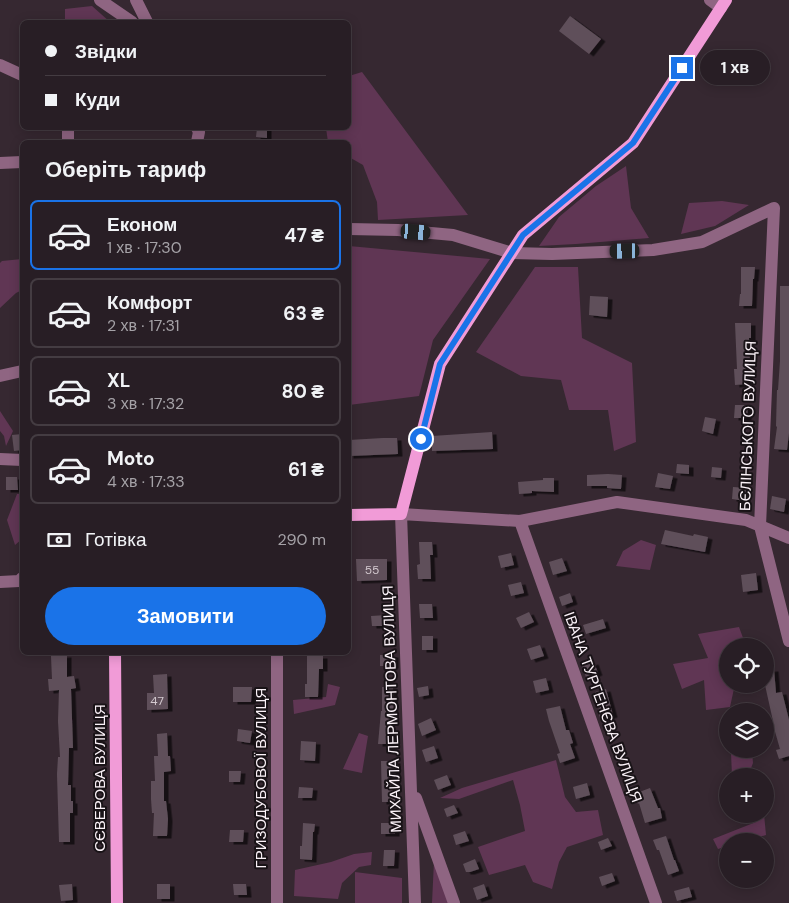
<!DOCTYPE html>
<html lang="uk">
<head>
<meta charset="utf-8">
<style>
	body { margin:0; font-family:"DM Sans",sans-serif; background:#342b32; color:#f1f3f6; height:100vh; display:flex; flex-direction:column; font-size:19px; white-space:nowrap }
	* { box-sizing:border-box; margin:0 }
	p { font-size:16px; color:#a5a2a7 }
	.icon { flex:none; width:28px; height:28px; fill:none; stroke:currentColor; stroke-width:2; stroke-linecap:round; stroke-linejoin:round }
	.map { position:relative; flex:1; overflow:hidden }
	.panel { position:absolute; left:20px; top:140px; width:331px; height:515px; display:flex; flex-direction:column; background:#281e25; border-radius:8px; box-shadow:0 2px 12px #0003,0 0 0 1px #443c42 }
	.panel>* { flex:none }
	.hud { position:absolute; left:20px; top:20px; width:331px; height:110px; border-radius:8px; box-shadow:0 2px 12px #0003,0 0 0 1px #443c42; display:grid; align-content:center; height:110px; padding:0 25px; background:#281e25 }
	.tools { position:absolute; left:719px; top:638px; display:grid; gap:10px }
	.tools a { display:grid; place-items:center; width:55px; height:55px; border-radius:50%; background:#281e25; box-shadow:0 2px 12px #0003,0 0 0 1px #443c42; font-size:25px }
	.end { position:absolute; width:22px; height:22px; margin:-11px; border:6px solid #1a73e8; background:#fff; box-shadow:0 0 0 2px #fff }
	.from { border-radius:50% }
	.bubble { position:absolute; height:35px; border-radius:18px; background:#281e25; box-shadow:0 2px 12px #0003,0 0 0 1px #443c42; font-size:16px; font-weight:700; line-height:35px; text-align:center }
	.car { position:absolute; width:15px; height:30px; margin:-15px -8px; border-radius:6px; box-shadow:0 0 4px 1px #0007; background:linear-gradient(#222 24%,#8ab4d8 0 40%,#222 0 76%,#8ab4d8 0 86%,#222 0) }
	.hud b { display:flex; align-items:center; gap:18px; height:48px; font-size:19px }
	.hud b+b { border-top:1px solid #443c42 }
	.hud i { width:12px; height:12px; background:#f1f3f6 }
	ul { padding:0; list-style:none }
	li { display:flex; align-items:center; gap:15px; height:70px; margin:0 10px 8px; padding:0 15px; border:2px solid #443c42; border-radius:8px }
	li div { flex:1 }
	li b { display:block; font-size:19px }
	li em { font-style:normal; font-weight:700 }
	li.active { border-color:#1a73e8 }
	li>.icon { width:45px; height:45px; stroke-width:1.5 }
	h2 { padding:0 25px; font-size:22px; line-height:60px }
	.pay { display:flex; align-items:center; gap:12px; height:55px; padding:0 25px; font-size:19px }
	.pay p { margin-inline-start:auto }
	.cta { display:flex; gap:10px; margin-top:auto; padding:10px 25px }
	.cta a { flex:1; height:58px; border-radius:30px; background:#1a73e8; color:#fff; font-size:20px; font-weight:700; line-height:58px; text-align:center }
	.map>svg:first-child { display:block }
	.green { fill:#603654 }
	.building { fill:#5f505a; filter:url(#shadow) }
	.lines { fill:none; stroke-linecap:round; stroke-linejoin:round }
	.minor { stroke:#8f6582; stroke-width:12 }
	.major { stroke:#f19bd7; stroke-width:12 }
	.route { stroke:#1a73e8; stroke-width:6 }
	.labels { text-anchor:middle; stroke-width:4; stroke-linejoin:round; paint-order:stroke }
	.number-label { font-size:12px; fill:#d4cad0 }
	.street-label { font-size:15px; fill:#fbf2f8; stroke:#191317 }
</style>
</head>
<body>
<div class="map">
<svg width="789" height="903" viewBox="0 0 789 903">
	<defs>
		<filter id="shadow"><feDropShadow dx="4.5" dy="2.5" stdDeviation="0" flood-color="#0009"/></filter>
	</defs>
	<rect width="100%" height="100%" fill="#362831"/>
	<path class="green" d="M92 6 110 22H65V9Z
		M362 72 468 215 378 220 377 202 363 165 349 157V142H328L326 128H349V76Z
		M626 166 631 208 649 238 576 244 539 246 559 217 596 186Z
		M722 201 749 205 715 226 681 234 689 203Z
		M349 246 490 259 433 340 419 396 349 405Z
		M22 259V290L16 293 0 308V263L2 261Z
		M535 267H578L582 338 632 363 636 442 614 451 608 410H569L561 380 521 376 476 352Z
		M0 411 13 431 6 446 4 436 0 431Z
		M17 494H22V539L15 545 7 520Z
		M641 540 656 545 650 570 616 566 623 551Z
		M739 627 746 646H728V684H735L730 707 706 710 704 680 682 689 673 664 708 658 698 634Z
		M328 684 340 687 335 705 294 714 293 700 326 697Z
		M768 717 774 733 765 739V720Z
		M359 733 368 736 362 773 343 769Z
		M735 749H754L752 751 753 763 748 776H732L731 753Z
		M556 760 565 797 576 812 598 810 603 835 567 847 559 862 552 889 533 882 525 865 489 875 478 847 525 831 520 805 513 780 459 799 440 798 462 788Z
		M736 814H764L766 835 745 841H728L727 846 718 849 713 839 756 822 737 817Z
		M372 852 371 865 359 867 342 883 338 899 294 896 295 870 331 862 354 854Z
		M434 861 450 903H432Z
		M355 872 402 878V903H355Z"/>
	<path class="building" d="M570 16 601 39 589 54 559 31Z
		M257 128H267V138L256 137Z
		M741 267H755L754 279H753L752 306H739L740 294H741Z
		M780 286H789V433L787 450 774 449 777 427 776 426 777 390H778L780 361Z
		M590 296 608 297 607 317 589 315Z
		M735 323H751V338H749L750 364H746L747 384 735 385 734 369H737Z
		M735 405H748L747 418H734Z
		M705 417 716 419 713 434 702 431Z
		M492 432 493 449 432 451V436Z
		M22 434V450L14 451 12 435Z
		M383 438H397L398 454 349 456V440Z
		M677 464 689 465V474L676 473Z
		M712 467 722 468 721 478 711 477Z
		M658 473 673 476 670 489 655 487Z
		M608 474 622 475 621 489 607 488V486H587V475Z
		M6 477H17L18 490H6Z
		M543 478H554V492L532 491V493L519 494 518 482 543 480Z
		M733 487 746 488 745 501 732 499Z
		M772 496 786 499 784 512 770 509Z
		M665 530 693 536 694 534 708 537 705 552 661 544Z
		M419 542H432L433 555H430L431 579H418L417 565 420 564Z
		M511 553 514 565 501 568 498 556Z
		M562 558 567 571 553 575 549 562Z
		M356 559H387V580L357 581Z
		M756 573 758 590 743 592 741 575Z
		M521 582 524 593 511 596 508 585Z
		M570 593 573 602 562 606 559 597Z
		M419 604H432L433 618H420Z
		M529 612 534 622 521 628 516 618Z
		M387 615V626H372L371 616Z
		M603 619 606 628 586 634 583 625Z
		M422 636H433V650H422Z
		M540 645 544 656 531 660 527 649Z
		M67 655V677L74 676 76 688 71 689 73 748H69L68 785H71V801H73V813H70V842H59L57 774 58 757H60L58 721 59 690 49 691 48 679H52L51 656Z
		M380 655H394V666H380Z
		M307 656H323V669H319L318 697H305V684H307Z
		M594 662 598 673 586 677 582 666Z
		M774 669 776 693 782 692 789 720V756L779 759 776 750 780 749 772 721H773L765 685V670Z
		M167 674 168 709 147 710V693H154L153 675Z
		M546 678 549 690 536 693 533 681Z
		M428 686 429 695 419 697 417 688Z
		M233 687H252L251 702H233Z
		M382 687H393L394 723H390L389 744H378L381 711H382Z
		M606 689 613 715 600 719 598 709 600 708 595 692Z
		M560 706 566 730H569L573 743 570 744 575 758 560 763 557 754 560 753 549 721 546 709Z
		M431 718 436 730 422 736 418 724Z
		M238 729 252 731 250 743 237 741Z
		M167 733 168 756H170L171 771 164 772V801H166L168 819 167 836H153L154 813H152L151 799V781H155L154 756H158L157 734Z
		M301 741 316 742 315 761 300 760Z
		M434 746 438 758 426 762 422 750Z
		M381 761H396L395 802H382Z
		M229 771H241L240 782H229Z
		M447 775 451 785 438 790 434 780Z
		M587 783 590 795 576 799 573 787Z
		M299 787 313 788 312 798H298Z
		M650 788 658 808H660L662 818 645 823 639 803 638 804 634 794Z
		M454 805 458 813 447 817 444 809Z
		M303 823 315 824 314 832H313L312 860 300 859V846H302Z
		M381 823H395V834H381Z
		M230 830H244L243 842H229Z
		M465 831 469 841 456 845 453 835Z
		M666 836 674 860H675L679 871 668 875 659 850H657L653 840Z
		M608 838 612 846 601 850 598 842Z
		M384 850H395L394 866H383Z
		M475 859 479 869 470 872H466L463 864Z
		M612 873 615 881 602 886 599 877Z
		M72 884 73 900 61 901 59 885Z
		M157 884H170V899H157Z
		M233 884H246L247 895H234Z
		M484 884 488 896 477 900 473 888Z
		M689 887 692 897 677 901 674 891Z"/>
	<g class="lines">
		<path class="minor" d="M100 0 132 22
			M136 0 147 22
			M710 0 721 8
			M0 65 22 75
			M68 128V142
			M197 142 199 132 197 128
			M0 163 22 162
			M349 229 398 230 453 235 512 253 552 254 653 250 702 242 774 208 760 526 789 641
			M0 376 22 371
			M0 459 22 460
			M520 521 656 903
			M0 582 19 581 22 578
			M277 652V903
			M416 798 454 903
			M415 903 401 514 520 521 617 502 746 520 789 538"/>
		<path class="major" d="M349 515 401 514 440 364 523 235 633 143 726 0
			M115 652 117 903"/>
	</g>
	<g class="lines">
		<path class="route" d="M421 439 440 364 523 235 633 143 682 68"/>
	</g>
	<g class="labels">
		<g class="number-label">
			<text x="372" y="574">55</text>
			<text x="157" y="705">47</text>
		</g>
		<g class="street-label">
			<text transform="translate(748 426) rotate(-88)" y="5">БЄЛІНСЬКОГО ВУЛИЦЯ</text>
			<text transform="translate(603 707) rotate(70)" y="5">ІВАНА ТУРГЕНЄВА ВУЛИЦЯ</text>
			<text transform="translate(392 709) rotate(-92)" y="5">МИХАЙЛА ЛЕРМОНТОВА ВУЛИЦЯ</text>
			<text transform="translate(100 778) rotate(-90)" y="5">СЄВЕРОВА ВУЛИЦЯ</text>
			<text transform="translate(261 778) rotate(-90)" y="5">ГРИЗОДУБОВОЇ ВУЛИЦЯ</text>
		</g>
	</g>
</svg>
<div class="tools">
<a><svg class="icon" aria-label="locate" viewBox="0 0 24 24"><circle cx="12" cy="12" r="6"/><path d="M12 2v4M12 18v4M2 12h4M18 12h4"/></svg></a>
<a><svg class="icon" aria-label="layers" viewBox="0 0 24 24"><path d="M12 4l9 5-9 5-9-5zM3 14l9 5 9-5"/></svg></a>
<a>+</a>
<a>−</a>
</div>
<i class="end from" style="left:421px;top:439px"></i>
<i class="end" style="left:682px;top:68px"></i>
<div class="bubble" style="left:700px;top:50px;width:70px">1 хв</div>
<i class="car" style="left:416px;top:232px;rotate:95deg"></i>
<i class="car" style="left:625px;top:251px;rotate:269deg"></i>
<div class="hud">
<b><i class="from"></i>Звідки</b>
<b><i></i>Куди</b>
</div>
<section class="panel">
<h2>Оберіть тариф</h2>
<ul>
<li class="active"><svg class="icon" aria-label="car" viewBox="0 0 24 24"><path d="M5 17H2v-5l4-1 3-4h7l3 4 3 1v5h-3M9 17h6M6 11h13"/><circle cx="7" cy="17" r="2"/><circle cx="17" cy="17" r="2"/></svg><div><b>Економ</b><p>1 хв · 17:30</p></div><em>47 ₴</em></li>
<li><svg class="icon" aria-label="car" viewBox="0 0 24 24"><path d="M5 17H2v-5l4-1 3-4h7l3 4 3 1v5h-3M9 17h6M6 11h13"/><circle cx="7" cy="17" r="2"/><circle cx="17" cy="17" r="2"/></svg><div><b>Комфорт</b><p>2 хв · 17:31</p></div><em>63 ₴</em></li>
<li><svg class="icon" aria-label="car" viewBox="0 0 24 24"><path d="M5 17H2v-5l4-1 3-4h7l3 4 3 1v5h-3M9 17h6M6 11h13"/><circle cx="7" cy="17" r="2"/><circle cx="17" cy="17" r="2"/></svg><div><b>XL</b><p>3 хв · 17:32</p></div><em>80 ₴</em></li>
<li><svg class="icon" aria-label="car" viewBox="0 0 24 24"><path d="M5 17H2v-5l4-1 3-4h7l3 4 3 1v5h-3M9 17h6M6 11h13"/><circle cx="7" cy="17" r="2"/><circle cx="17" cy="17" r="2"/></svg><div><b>Moto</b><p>4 хв · 17:33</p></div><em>61 ₴</em></li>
</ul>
<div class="pay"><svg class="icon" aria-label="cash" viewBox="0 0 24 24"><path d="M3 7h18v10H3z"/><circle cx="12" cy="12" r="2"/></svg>Готівка<p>290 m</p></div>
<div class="cta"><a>Замовити</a></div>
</section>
</div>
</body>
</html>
